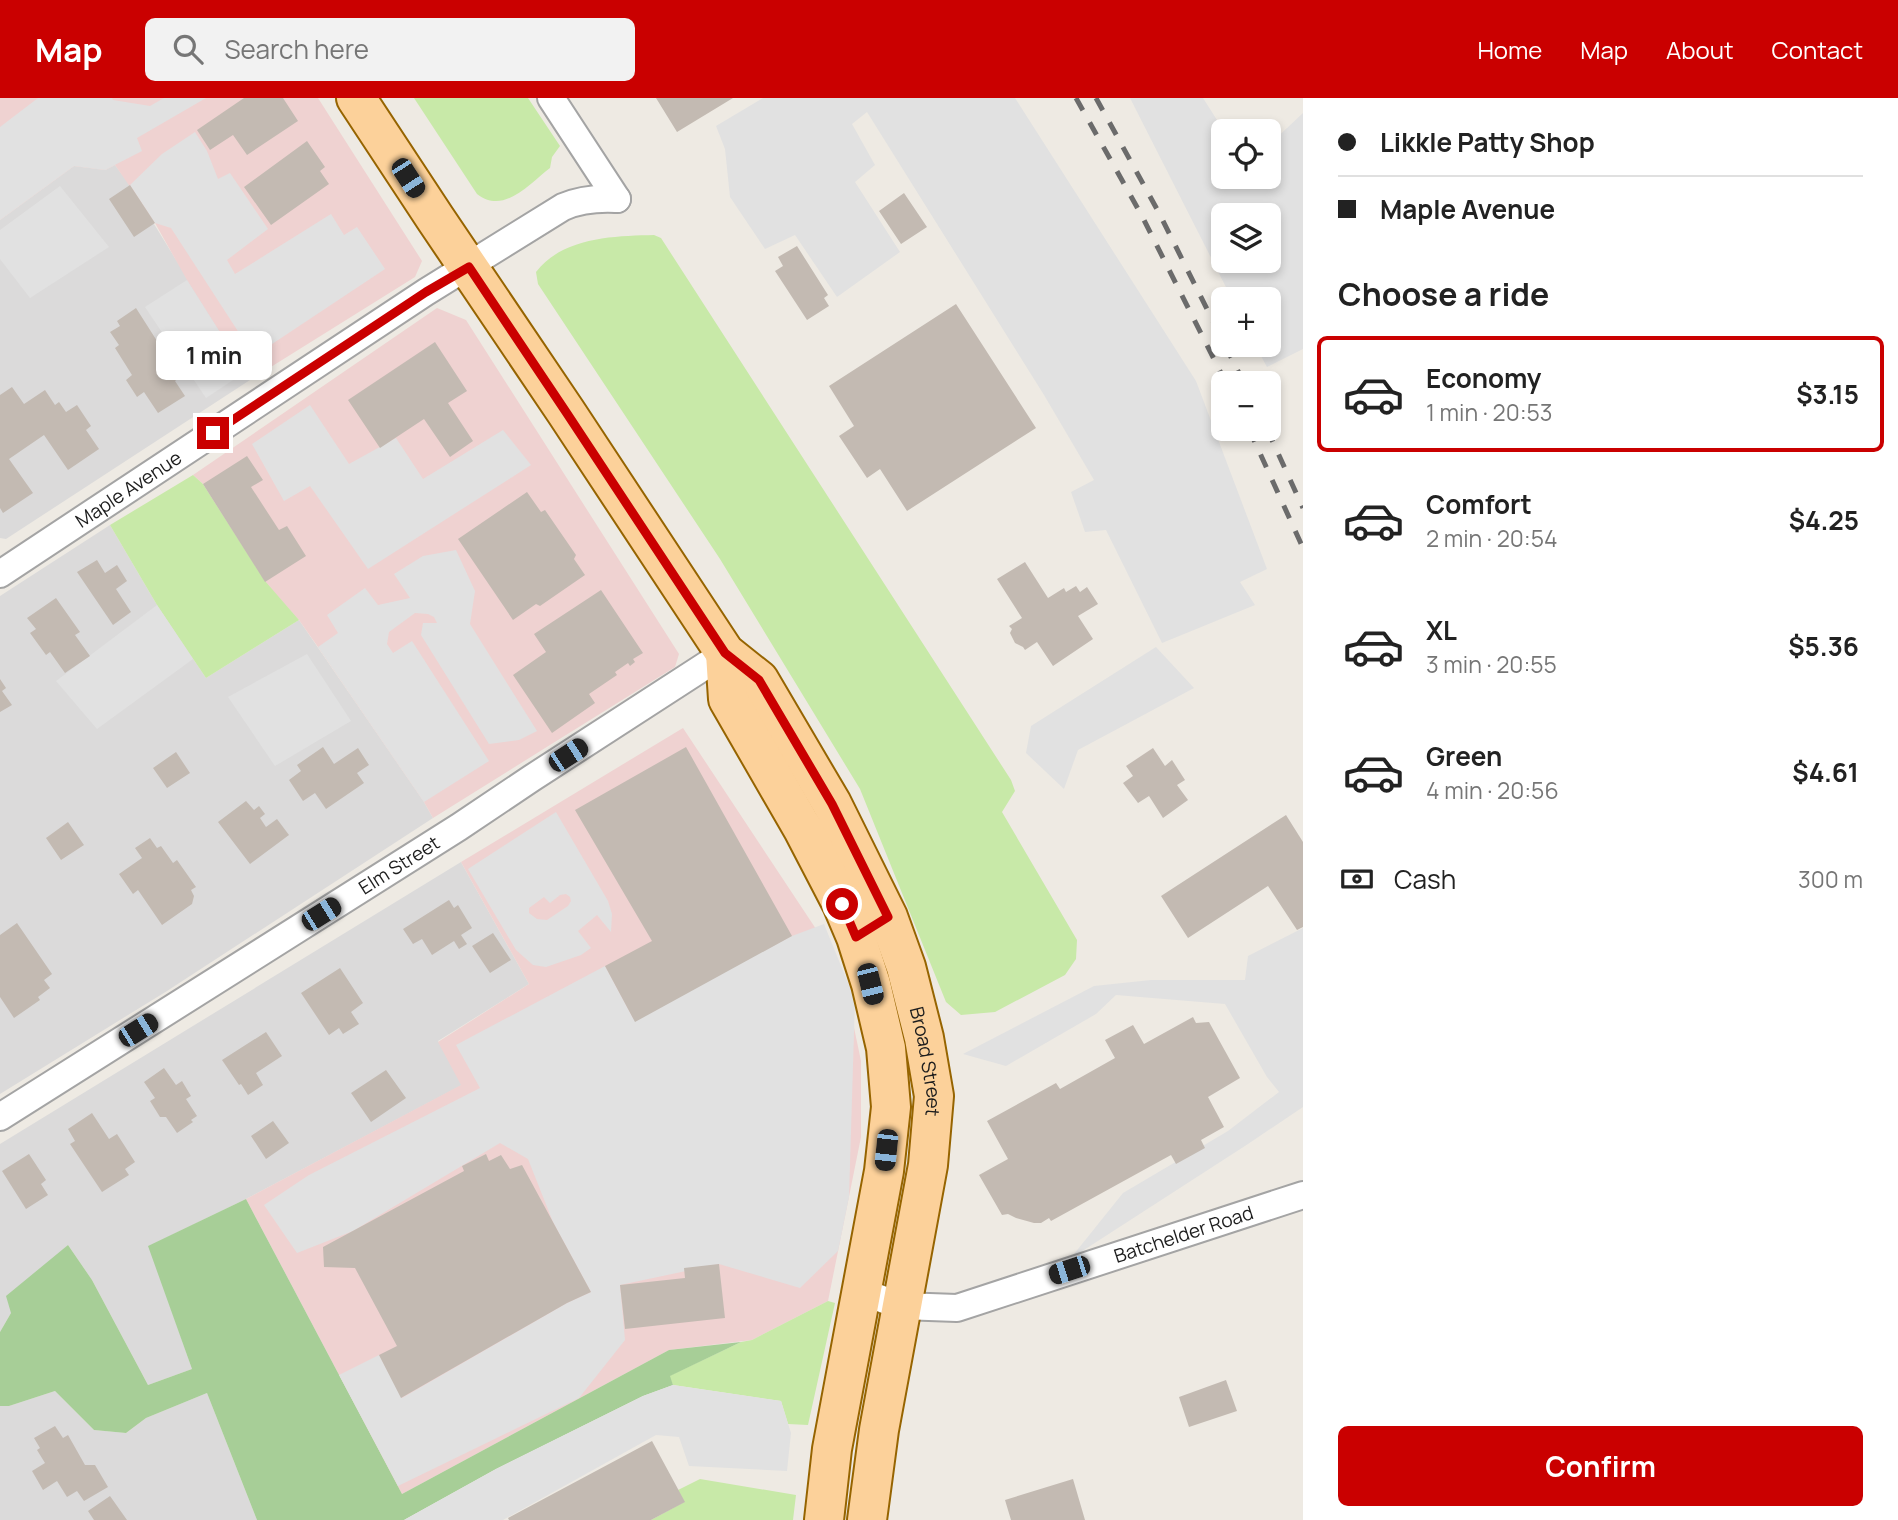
<!DOCTYPE html>
<html lang="en">
<head>
<meta charset="utf-8">
<style>
	body { margin:0; font-family:Manrope,sans-serif; background:#f2f2f2; color:#222; height:100vh; display:flex; flex-direction:column; font-size:26px; white-space:nowrap }
	* { box-sizing:border-box; margin:0 }
	p { font-size:23px; color:#767676 }
	.icon { flex:none; width:38px; height:38px; fill:none; stroke:currentColor; stroke-width:2; stroke-linecap:round; stroke-linejoin:round }
	.map { position:relative; flex:1; overflow:hidden }
	.sheet { display:flex; flex-direction:column; background:#fff; width:595px }
	.sheet>* { flex:none }
	.top-card { display:grid; align-content:center; height:154px; padding:0 35px; background:#fff }
	.controls { position:absolute; left:1211px; top:21px; display:grid; gap:14px }
	.controls a { display:grid; place-items:center; width:70px; height:70px; border-radius:10px; background:#fff; box-shadow:0 4px 10px #0003; font-size:35px }
	.end { position:absolute; width:32px; height:32px; margin:-16px; border:9px solid #ca0000; background:#fff; box-shadow:0 0 0 4px #fff }
	.from { border-radius:50% }
	.bubble { position:absolute; height:49px; border-radius:10px; background:#fff; box-shadow:0 4px 10px #0003; font-size:23px; font-weight:700; line-height:49px; text-align:center }
	.car { position:absolute; width:21px; height:42px; margin:-21px -10px; border-radius:9px; box-shadow:0 0 5px 2px #0007; background:linear-gradient(#222 24%,#8ab4d8 0 40%,#222 0 76%,#8ab4d8 0 86%,#222 0) }
	.top-card b { display:flex; align-items:center; gap:24px; height:66px; font-size:26px }
	.top-card b+b { border-top:2px solid #e0e0e0 }
	.top-card i { width:18px; height:18px; background:#222 }
	ul { padding:0; list-style:none }
	li { display:flex; align-items:center; gap:21px; height:116px; margin:0 14px 10px; padding:0 21px; border:4px solid transparent; border-radius:10px }
	li div { flex:1 }
	li b { display:block; font-size:26px }
	li em { font-style:normal; font-weight:700 }
	li.active { border-color:#ca0000 }
	li>.icon { width:63px; height:63px; stroke-width:1.5 }
	h2 { padding:0 35px; font-size:32px; line-height:84px }
	.pay { display:flex; align-items:center; gap:18px; height:77px; padding:0 35px; font-size:26px }
	.pay p { margin-inline-start:auto }
	.action { display:flex; gap:14px; margin-top:auto; padding:14px 35px }
	.action a { flex:1; height:80px; border-radius:10px; background:#ca0000; color:#fff; font-size:28px; font-weight:700; line-height:80px; text-align:center }
	header { display:flex; align-items:center; gap:42px; box-sizing:border-box; height:98px; padding:0 35px; background:#ca0000; color:#fff }
	header strong { font-size:33px }
	nav { display:flex; gap:38px; margin-inline-start:auto; font-size:24px }
	.search { width:490px; height:63px; background:#f2f2f2; display:flex; align-items:center; gap:18px; box-sizing:border-box; padding:0 24px; border-radius:10px; color:#767676; font-size:26px }
	main { display:flex; flex:1; min-height:0 }
	.map>svg:first-child { display:block }
	.residential { fill:#dbdada }
	.commercial { fill:#efd2d1 }
	.grass { fill:#c8e9a8 }
	.forest { fill:#a7ce97 }
	.parking { fill:#e1e1e1; fill-rule:evenodd }
	.building { fill:#c3bab2 }
	.lines { fill:none; stroke-linecap:round; stroke-linejoin:round }
	.minor-casing { stroke:#a4a4a4; stroke-width:30 }
	.primary-casing { stroke:#966400; stroke-width:42 }
	.minor { stroke:#fff; stroke-width:26 }
	.primary { stroke:#fcd19a; stroke-width:38 }
	.rail { stroke:#6b6b6b; stroke-width:5; stroke-dasharray:14 14; stroke-linecap:butt }
	.route { stroke:#ca0000; stroke-width:9 }
	.labels { text-anchor:middle; stroke-width:7; stroke-linejoin:round; paint-order:stroke }
	.street-label { font-size:19px; fill:#1d1d1d; stroke:#fff }
</style>
</head>
<body>
<header>
<strong>Map</strong>
<div class="search"><svg class="icon" aria-label="search" viewBox="0 0 24 24"><circle cx="10" cy="10" r="6"/><path d="M15 15l6 6"/></svg>Search here</div>
<nav><a>Home</a><a>Map</a><a>About</a><a>Contact</a></nav>
</header>
<main>
<div class="map">
<svg width="1303" height="1422" viewBox="0 0 1303 1422">
	<rect width="100%" height="100%" fill="#eeeae3"/>
	<path class="residential" d="M115 67 130 87 250 282 6 441 0 440V122L74 68 105 72Z
		M110 427 157 507 206 580 299 522 424 704 433 720 167 893 0 996V498Z
		M461 764 529 886 438 943 462 987 246 1101 149 1148 192 1271 148 1287 92 1182 68 1147 11 1215 0 1234V1046Z
		M55 1293 94 1332 126 1335 146 1320 207 1295 257 1422H0V1308H9Z"/>
	<path class="commercial" d="M0 0H318L422 163 415 179 250 282 187 182 155 125 115 67 105 72 74 68 0 122Z
		M437 210 466 222 679 556 675 569 433 720 424 704 318 549 299 522 265 484 203 386 193 377Z
		M683 630 818 834 843 877 861 963V1039L828 1203 752 1242 669 1252 402 1396 246 1101 461 987 438 944 529 886 461 764Z"/>
	<path class="grass" d="M414 0H528L560 48 552 59 550 70C529 86 504 117 477 96Z
		M654 137 661 140 1011 682 1015 693 1002 714 1077 842 1076 861 1065 877 995 914 961 917 946 904 860 691 720 461 538 186 536 174C563 139 614 138 654 137Z
		M193 377 203 386 265 483 299 522 206 580 157 507 110 427Z
		M828 1203 835 1205 808 1327 788 1326 781 1303 673 1287 669 1278 741 1244 752 1242Z
		M700 1381 796 1397 793 1422H651L684 1404 678 1392Z"/>
	<path class="forest" d="M246 1101 402 1396 669 1252 741 1244 670 1278 673 1287 643 1298 496 1371 404 1422H257L207 1295 146 1320 126 1335 94 1332 55 1293 9 1308H0V1234L11 1215 6 1198 68 1147 92 1182 148 1287 192 1271 148 1148Z"/>
	<path class="parking" d="M38 0H112L113 2 150 8 164 0H206L137 40 142 53 105 72 74 68 0 122V29Z
		M763 0H1015L1196 283 1267 471 1240 484 1255 507 1162 545 1106 432 1085 434 1071 394 1094 382 1044 297 867 14 852 26 875 67 855 84 900 154 837 199 795 137 765 151 730 99 725 51 716 28Z
		M1130 0H1203L1224 33 1223 79H1269V47L1303 15V251L1267 269 1255 247H1269V201H1232ZM1223 117H1269V163H1223Z
		M195 34 207 53 218 81 230 75 268 131 227 162 235 176 331 116 344 137 357 129 385 171 254 258 171 130 155 125 130 87 162 56Z
		M60 88 109 149 30 200 0 161V132Z
		M187 182 245 274 206 300 145 209Z
		M310 307 349 366 396 340 423 381 503 332 531 367 368 471 310 388 284 403 252 346Z
		M456 452 475 493 470 526 537 633 519 642 489 646 421 537 423 525H437L434 519 428 516 415 515 389 534 387 546 393 555 412 543 489 663 424 704 318 549 338 535 327 517 365 490 378 507 410 500 394 476 423 458Z
		M157 507 193 561 97 631 56 583Z
		M1156 549 1194 590 1078 652 1064 691 1026 655 1031 628Z
		M307 556 351 623 275 668 228 599Z
		M556 714 608 803 612 816 611 834 597 817 578 833 591 850 581 857 546 869 533 867 516 852 468 771ZM566 796 570 799 571 803 568 808 547 822 537 821 529 815V810L544 799 550 805 560 797Z
		M824 826 855 902 849 1099 838 1153 800 1190 719 1166 620 1187 625 1242 579 1300 398 1388 339 1277 379 1257 402 1300 567 1205 591 1194 553 1124 528 1061 500 1045 353 1133 297 1155 264 1107 309 1077 480 990 456 947 605 868 633 920 792 838Z
		M1303 830V1009L1248 1046 1070 1161 1123 1095 1228 1033 1279 994 1267 979 1225 906 1116 897 1096 916 1006 968 963 956 1094 888 1151 882H1245L1248 858Z
		M673 1287 781 1303 791 1335 787 1373 689 1368 679 1339 656 1337 503 1422H404L496 1371 643 1298Z"/>
	<path class="building" d="M244 0H283L298 23 247 57 233 37 210 52 197 32Z
		M656 0H733L677 34Z
		M307 43 325 69 320 73 329 86 271 127 244 89Z
		M130 87 155 125 134 139 109 101Z
		M904 95 927 129 901 146 879 113Z
		M797 148 828 197 824 200 829 208 807 222 775 173 783 168 778 159Z
		M956 206 1036 330 907 413 880 371 867 380 839 338 854 328 829 288Z
		M136 210 180 279 175 283 185 298 158 315 144 294 137 299 126 282 132 277 115 250 119 247 110 234 120 228 117 223Z
		M435 244 467 293 448 305 473 343 450 359 424 321 380 350 348 302Z
		M12 289 24 306 45 292 55 307 59 304 66 314 77 307 91 328 86 332 99 351 68 372 44 337 9 361 33 395 3 415 0 410V297Z
		M247 358 263 382 251 389 279 432 287 428 306 458 265 484 203 386Z
		M527 394 541 414 545 412 576 457 574 461 585 477 540 508 536 506 513 522 458 441Z
		M97 462 105 475 117 467 127 483 116 491 131 514 113 527 77 474Z
		M1025 464 1048 500 1064 490 1066 494 1076 488 1080 494 1087 489 1098 506 1078 518 1093 541 1053 568 1037 544 1025 552 1023 549 1015 545 1010 535 1012 531 1009 528 1022 520 997 481Z
		M601 492 643 555 633 561 635 564 630 568 628 565 615 574 617 577 589 596 595 605 552 635 513 577 546 554 534 536Z
		M56 500 80 534 75 537 90 558 65 575 50 554 46 557 30 535 36 531 27 520Z
		M0 581 6 590 2 593 12 607 0 614Z
		M323 649 334 666 358 650 369 667 357 675 364 685 326 711 315 695 303 703 289 682 301 673 297 667Z
		M686 649 792 838 635 924 605 868 652 843 575 712Z
		M1153 650 1165 668 1172 662 1185 682 1177 687 1188 702 1163 720 1149 698 1138 705 1123 685 1133 678 1126 668Z
		M176 654 190 675 167 690 153 670Z
		M246 703 254 712 259 708 265 716 260 720 266 729 277 721 289 737 250 766 218 724Z
		M1286 717 1303 744V829L1297 832 1268 788 1188 840 1161 798Z
		M68 724 84 747 61 762 46 740Z
		M150 740 157 750 161 748 173 765 177 762 196 789 191 792 194 798 192 806 162 827 138 792 133 796 119 776 142 760 135 750Z
		M449 802 454 810 458 807 472 830 461 837 467 846 459 851 454 843 432 857 422 841 413 846 403 831Z
		M17 825 52 876 44 882 50 890 38 899 40 902 14 920 0 899V837Z
		M493 835 511 862 490 875 472 848Z
		M340 870 363 905 351 914 359 926 343 936 339 930 329 937 301 895Z
		M1193 919 1196 925 1209 924 1240 980 1208 999 1224 1029 1201 1042 1205 1050 1176 1066 1171 1057 1051 1123 1049 1120 1041 1125H1034L1016 1120 1008 1116 1002 1117 979 1077 1008 1061 987 1023 1056 985 1060 991 1115 960 1105 942 1133 927 1144 946Z
		M266 934 282 958 256 975 263 987 248 997 241 986 239 987 222 962Z
		M164 970 176 987 182 983 191 998 186 1001 197 1018 191 1022 193 1024 177 1035 166 1019H160L150 1003 155 1000 144 984Z
		M386 972 406 1000 371 1024 351 995Z
		M92 1015 109 1041 117 1036 135 1064 125 1071 129 1077 102 1094 70 1046 75 1043 68 1031Z
		M273 1023 289 1045 266 1061 251 1038Z
		M29 1056 46 1082 41 1086 48 1097 26 1111 2 1073Z
		M486 1056 489 1063 501 1057 510 1071 522 1067 591 1194 567 1205 401 1300 379 1257 397 1248 355 1170 324 1169 323 1149 464 1073 462 1068Z
		M719 1166 725 1220 625 1231 620 1187 685 1180 684 1170Z
		M1226 1282 1237 1313 1189 1329 1179 1299Z
		M55 1328 63 1340 68 1337 85 1367H95L108 1389 84 1403 77 1393 67 1399 57 1383 43 1392 32 1373 45 1365 37 1352 40 1350 34 1340Z
		M652 1343 685 1404 651 1422H509L508 1420Z
		M1073 1381 1085 1422H1011L1005 1402Z
		M110 1398 127 1422H94L88 1413Z"/>
	<g class="lines">
		<g class="minor-casing">
			<g id="minor">
				<path d="M551 0 617 101"/>
				<path id="s1" d="M0 476 426 194 563 109C581 101 598 100 617 101"/>
				<path id="s2" d="M0 1019 459 729 532 680 725 555"/>
				<path id="s3" d="M860 1193 901 1208 957 1210 1303 1097"/>
			</g>
		</g>
		<g class="primary-casing">
			<g id="primary">
				<path id="s4" d="M356 0 435 120 566 314 725 555 759 582 832 706 888 819 906 869 924 940 934 998 928 1067 879 1332 867 1422"/>
				<path d="M725 555 728 601 803 731 842 806 856 839 871 886 886 950 891 1009 884 1073 832 1351 824 1422"/>
			</g>
		</g>
		<use href="#minor" class="minor"/>
		<use href="#primary" class="primary"/>
		<path class="rail" d="M1076 0 1142 118 1226 285
			M1096 0 1158 113 1223 243
			M1225 247 1244 285
			M1249 331 1303 450
			M1267 331 1303 410"/>
	</g>
	<g class="lines">
		<path class="route" d="M213 335 426 194 469 169 566 314 725 555 759 582 832 706 888 819 856 839 842 806"/>
	</g>
	<g class="labels">
		<g class="street-label">
			<text dy="7" stroke="none"><textPath href="#s1" startOffset="154">Maple Avenue</textPath></text>
			<text dy="7" stroke="none"><textPath href="#s2" startOffset="472">Elm Street</textPath></text>
			<text dy="7" stroke="none"><textPath href="#s4" startOffset="1130">Broad Street</textPath></text>
			<text dy="7" stroke="none"><textPath href="#s3" startOffset="338">Batchelder Road</textPath></text>
		</g>
	</g>
</svg>
<div class="controls">
<a><svg class="icon" aria-label="locate" viewBox="0 0 24 24"><circle cx="12" cy="12" r="6"/><path d="M12 2v4M12 18v4M2 12h4M18 12h4"/></svg></a>
<a><svg class="icon" aria-label="layers" viewBox="0 0 24 24"><path d="M12 4l9 5-9 5-9-5zM3 14l9 5 9-5"/></svg></a>
<a>+</a>
<a>−</a>
</div>
<i class="end from" style="left:842px;top:806px"></i>
<i class="end" style="left:213px;top:335px"></i>
<div class="bubble" style="left:156px;top:233px;width:116px">1 min</div>
<i class="car" style="left:408px;top:80px;rotate:147deg"></i>
<i class="car" style="left:568px;top:657px;rotate:57deg"></i>
<i class="car" style="left:321px;top:816px;rotate:58deg"></i>
<i class="car" style="left:870px;top:886px;rotate:166deg"></i>
<i class="car" style="left:138px;top:932px;rotate:58deg"></i>
<i class="car" style="left:886px;top:1052px;rotate:186deg"></i>
<i class="car" style="left:1069px;top:1172px;rotate:252deg"></i>
</div>
<section class="sheet">
<div class="top-card">
<b><i class="from"></i>Likkle Patty Shop</b>
<b><i></i>Maple Avenue</b>
</div>
<h2>Choose a ride</h2>
<ul>
<li class="active"><svg class="icon" aria-label="car" viewBox="0 0 24 24"><path d="M5 17H2v-5l4-1 3-4h7l3 4 3 1v5h-3M9 17h6M6 11h13"/><circle cx="7" cy="17" r="2"/><circle cx="17" cy="17" r="2"/></svg><div><b>Economy</b><p>1 min · 20:53</p></div><em>$3.15</em></li>
<li><svg class="icon" aria-label="car" viewBox="0 0 24 24"><path d="M5 17H2v-5l4-1 3-4h7l3 4 3 1v5h-3M9 17h6M6 11h13"/><circle cx="7" cy="17" r="2"/><circle cx="17" cy="17" r="2"/></svg><div><b>Comfort</b><p>2 min · 20:54</p></div><em>$4.25</em></li>
<li><svg class="icon" aria-label="car" viewBox="0 0 24 24"><path d="M5 17H2v-5l4-1 3-4h7l3 4 3 1v5h-3M9 17h6M6 11h13"/><circle cx="7" cy="17" r="2"/><circle cx="17" cy="17" r="2"/></svg><div><b>XL</b><p>3 min · 20:55</p></div><em>$5.36</em></li>
<li><svg class="icon" aria-label="car" viewBox="0 0 24 24"><path d="M5 17H2v-5l4-1 3-4h7l3 4 3 1v5h-3M9 17h6M6 11h13"/><circle cx="7" cy="17" r="2"/><circle cx="17" cy="17" r="2"/></svg><div><b>Green</b><p>4 min · 20:56</p></div><em>$4.61</em></li>
</ul>
<div class="pay"><svg class="icon" aria-label="cash" viewBox="0 0 24 24"><path d="M3 7h18v10H3z"/><circle cx="12" cy="12" r="2"/></svg>Cash<p>300 m</p></div>
<div class="action"><a>Confirm</a></div>
</section>
</main>
</body>
</html>
